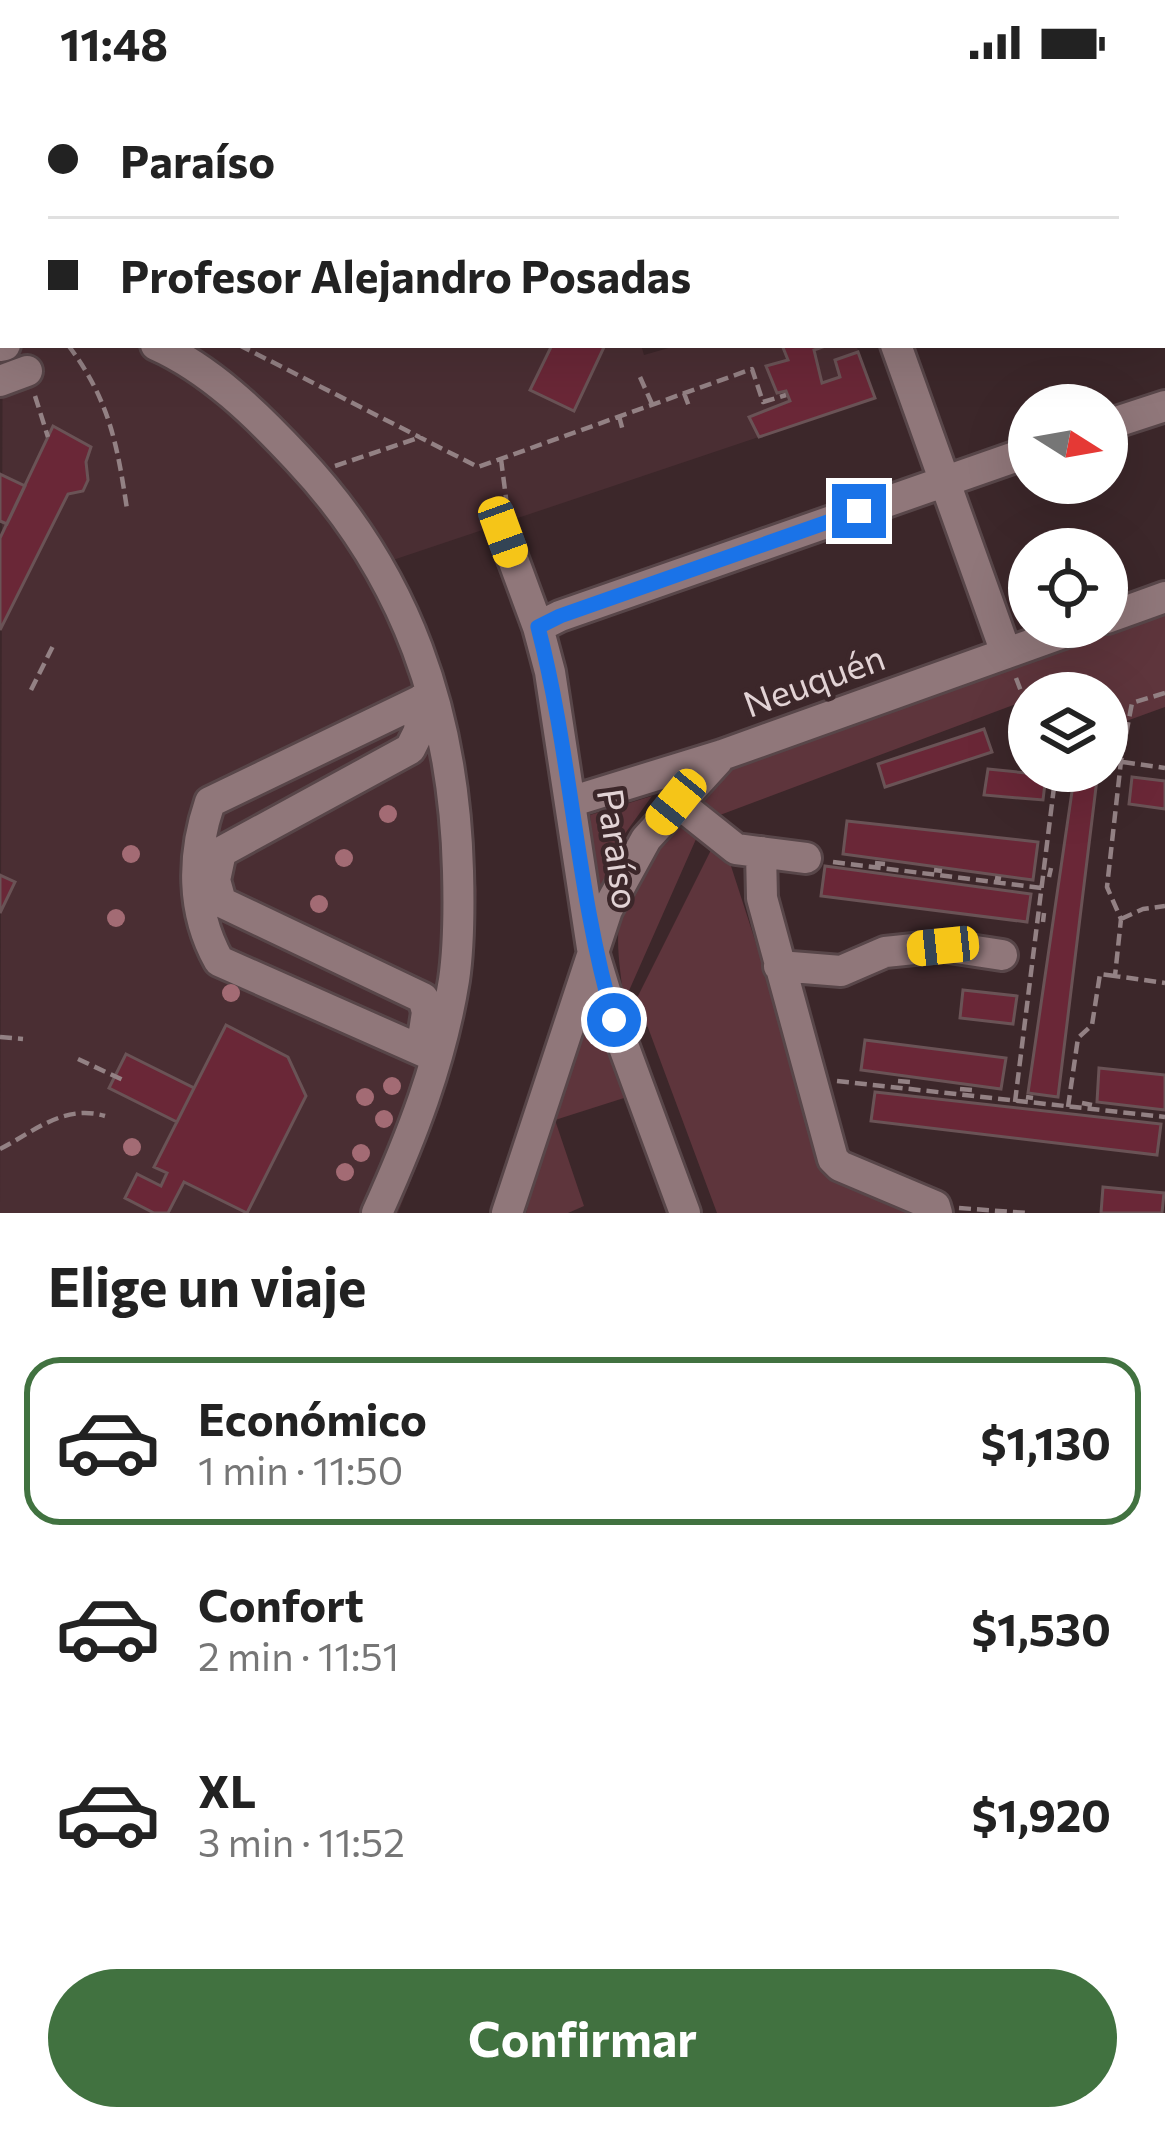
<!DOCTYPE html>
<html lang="es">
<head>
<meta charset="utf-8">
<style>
	body { margin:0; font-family:Commissioner,sans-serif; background:#f6f6f6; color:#222; height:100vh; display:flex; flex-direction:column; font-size:45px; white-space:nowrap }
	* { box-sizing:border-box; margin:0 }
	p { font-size:39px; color:#767676 }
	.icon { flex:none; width:66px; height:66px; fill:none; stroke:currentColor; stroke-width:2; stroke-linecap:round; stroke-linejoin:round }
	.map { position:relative; height:1129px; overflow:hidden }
	.panel { display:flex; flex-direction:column; background:#fff; flex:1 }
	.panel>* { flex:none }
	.banner { position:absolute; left:0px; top:0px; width:1167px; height:264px; box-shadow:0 12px 48px #0002; display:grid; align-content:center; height:264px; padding:0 48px; background:#fff }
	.needle { width:78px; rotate:101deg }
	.tools { position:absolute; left:1008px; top:300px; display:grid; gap:24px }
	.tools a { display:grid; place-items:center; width:120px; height:120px; border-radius:50%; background:#fff; box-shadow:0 12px 48px #0002; font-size:60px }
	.end { position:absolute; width:54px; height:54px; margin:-27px; border:15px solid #1a73e8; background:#fff; box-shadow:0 0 0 6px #fff }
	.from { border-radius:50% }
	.car { position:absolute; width:36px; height:72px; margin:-36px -18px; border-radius:15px; box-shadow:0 0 9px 3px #0007; background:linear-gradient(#f5c518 24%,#345 0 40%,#f5c518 0 76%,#345 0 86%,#f5c518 0) }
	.banner b { display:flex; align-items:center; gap:42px; height:114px; font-size:45px }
	.banner b+b { border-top:3px solid #e0e0e0 }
	.banner i { width:30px; height:30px; background:#222 }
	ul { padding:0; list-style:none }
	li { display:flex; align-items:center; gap:36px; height:168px; margin:0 24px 18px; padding:0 24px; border:6px solid transparent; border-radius:36px }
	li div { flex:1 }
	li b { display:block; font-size:45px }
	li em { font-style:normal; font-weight:700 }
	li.selected { border-color:#417240 }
	li>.icon { width:108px; height:108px; stroke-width:1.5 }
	h2 { padding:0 48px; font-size:54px; line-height:144px }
	.button { display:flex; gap:24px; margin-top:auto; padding:24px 48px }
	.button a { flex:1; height:138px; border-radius:72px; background:#417240; color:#fff; font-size:48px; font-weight:700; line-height:138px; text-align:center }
	.status { display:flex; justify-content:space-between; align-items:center; height:84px; padding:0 60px; background:#fff; direction:ltr }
	.status svg { height:33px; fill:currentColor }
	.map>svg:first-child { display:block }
	.built { fill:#4a2e33 }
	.green { fill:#5e353c }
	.building { fill:#6a2737; stroke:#6a5356; stroke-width:3 }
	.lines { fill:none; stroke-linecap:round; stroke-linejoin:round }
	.minor-casing { stroke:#584649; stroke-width:36 }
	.major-casing { stroke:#584649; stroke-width:36 }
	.path { stroke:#938184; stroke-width:4.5; stroke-dasharray:12 6; stroke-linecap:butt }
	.minor { stroke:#90777a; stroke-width:30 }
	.major { stroke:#7aae70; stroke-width:30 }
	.tree { fill:#a36b74 }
	.route { stroke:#1a73e8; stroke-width:15 }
	.labels { text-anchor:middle; stroke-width:9; stroke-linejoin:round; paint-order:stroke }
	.street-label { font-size:36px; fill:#e2d3d5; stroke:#3c272a }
</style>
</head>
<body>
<div class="status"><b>11:48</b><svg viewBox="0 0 49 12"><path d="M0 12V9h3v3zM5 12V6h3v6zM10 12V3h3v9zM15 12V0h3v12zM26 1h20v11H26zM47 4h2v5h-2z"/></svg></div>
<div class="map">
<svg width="1165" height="1129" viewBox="0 0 1165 1129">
	<rect width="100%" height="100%" fill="#3c272a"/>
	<path class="built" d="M3 149V261H641L644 271 679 261H856L875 314 393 476 458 671 477 806 472 882 441 1020 398 1129H0Z"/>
	<path class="green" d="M1165 521V623L1107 644V609H1092L1086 593 1044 609H1029V615L704 737 624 918C621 890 615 861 620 833 631 767 693 709 746 674Z
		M652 712 624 751 598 813 590 731Z
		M720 748 829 1085 927 1129H717L637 914Z
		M591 919 597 923 624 1014 555 1036 584 1122 568 1129H526L581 930Z"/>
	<path class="building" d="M495 0H600L601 3H487Z
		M552 261H605L574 327 530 306Z
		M782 261H828L814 266 822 299 840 293 835 276 858 268 875 314 759 353 749 333 790 317 786 307 777 309 766 282 788 276Z
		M53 342 91 363 86 378 88 396 83 407 68 410 0 546V454Z
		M0 390 25 402 7 440 0 437Z
		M984 645 992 668 885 703 878 680Z
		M988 685 1046 691 1043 716 984 711Z
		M1075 687H1098L1058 1013 1028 1009Z
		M1132 693 1165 697V725L1129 720Z
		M847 737 1038 758 1033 796 843 770Z
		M825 782 1031 810 1027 838 821 812Z
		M0 791 15 798 0 829Z
		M963 906 1017 912 1013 940 960 934Z
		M226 941 288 973 306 1012 247 1129 184 1098 168 1129H154L125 1114 137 1090 161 1102 167 1089 154 1083Z
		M865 956 1006 974 1001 1005 861 986Z
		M126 970 194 1004 177 1038 109 1004Z
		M1099 984 1165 991V1026L1097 1018Z
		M875 1008 1161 1040 1157 1071 871 1037Z
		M1103 1103 1164 1109 1162 1129H1101Z"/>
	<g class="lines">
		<g class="minor-casing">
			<path id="minor" d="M122 0 123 3
				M799 0 800 3
				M943 3 952 0
				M1164 125H1165
				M156 261C210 285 257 331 297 374 407 490 454 629 458 787 459 823 459 861 454 896 441 978 411 1054 377 1129
				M896 261 1006 569
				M0 262 5 261
				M0 297 27 287
				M1107 341 1165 322
				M503 448 538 543 550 588 592 864 614 936 685 1129
				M1107 534 1165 513
				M538 543 560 532 1029 368
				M432 611 210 718C192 771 191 827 219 877L436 973
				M421 616 419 647 410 665 221 768 215 796 221 818 423 914 427 928 422 961
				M573 717 722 671 1080 543
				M677 718 736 765 806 774
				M761 768 762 814 833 1075 840 1082 935 1122 937 1129
				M779 882 841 887 885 868 943 862 1002 871
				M507 1129 607 826 646 755 718 676"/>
		</g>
		<g class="major-casing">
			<path id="major" d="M355 3 363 0
				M0 130 3 129"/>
		</g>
		<path class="path" d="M68 261C109 315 117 359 127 425
			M239 261 478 383 752 285 763 318 786 311
			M640 293 652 320
			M684 309 690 325
			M35 312 48 353
			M619 332 623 347
			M501 375 507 422
			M335 382 421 353
			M1016 594 1029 628
			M31 606 55 558
			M1165 609 1132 619 1121 677 1107 803 1121 835 1115 892 1165 899
			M1123 678 1165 684
			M1060 700 1062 690
			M833 778 1042 804
			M875 779 885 780
			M934 786 942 787
			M1049 793 1051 784
			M995 794 1001 795
			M1121 835 1143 825 1165 822
			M1043 838 1044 829
			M0 953 23 955
			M78 975 123 996
			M837 997 1165 1033
			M898 997 910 998
			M960 1005 973 1006
			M1026 1013 1033 1014
			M1015 1018 1056 687
			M1082 1019 1092 1021
			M1068 1023 1078 954 1092 941 1100 890 1115 892
			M0 1065C35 1047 64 1020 105 1032
			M959 1124 1027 1129"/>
		<use href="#minor" class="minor"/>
		<use href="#major" class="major"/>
	</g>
	<g class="tree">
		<circle cx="388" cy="730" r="9"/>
		<circle cx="131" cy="770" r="9"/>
		<circle cx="344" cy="774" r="9"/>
		<circle cx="319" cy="820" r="9"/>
		<circle cx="116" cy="834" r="9"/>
		<circle cx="231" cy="909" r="9"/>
		<circle cx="392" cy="1002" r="9"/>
		<circle cx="365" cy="1013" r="9"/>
		<circle cx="384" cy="1035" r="9"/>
		<circle cx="132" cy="1063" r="9"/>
		<circle cx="361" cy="1069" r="9"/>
		<circle cx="345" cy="1088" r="9"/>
	</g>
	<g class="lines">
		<path class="route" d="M614 936C576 808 572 673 538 543L560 532 859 427"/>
	</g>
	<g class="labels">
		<g class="street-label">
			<text transform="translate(814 597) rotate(-20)" y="13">Neuquén</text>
			<text transform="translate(618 765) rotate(82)" y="13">Paraíso</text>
		</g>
	</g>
</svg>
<div class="tools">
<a><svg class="needle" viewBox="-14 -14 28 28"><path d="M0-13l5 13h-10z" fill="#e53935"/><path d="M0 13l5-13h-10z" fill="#767676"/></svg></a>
<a><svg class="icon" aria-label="locate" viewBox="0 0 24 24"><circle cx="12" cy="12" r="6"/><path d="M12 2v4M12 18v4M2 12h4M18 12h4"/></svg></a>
<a><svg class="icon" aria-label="layers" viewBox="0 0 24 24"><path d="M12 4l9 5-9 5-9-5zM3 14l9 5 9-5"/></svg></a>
</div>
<i class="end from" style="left:614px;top:936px"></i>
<i class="end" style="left:859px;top:427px"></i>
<i class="car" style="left:503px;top:448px;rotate:160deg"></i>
<i class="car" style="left:676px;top:718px;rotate:219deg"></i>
<i class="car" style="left:943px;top:862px;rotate:264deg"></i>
<div class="banner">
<b><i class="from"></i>Paraíso</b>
<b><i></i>Profesor Alejandro Posadas</b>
</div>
</div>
<section class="panel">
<h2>Elige un viaje</h2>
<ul>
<li class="selected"><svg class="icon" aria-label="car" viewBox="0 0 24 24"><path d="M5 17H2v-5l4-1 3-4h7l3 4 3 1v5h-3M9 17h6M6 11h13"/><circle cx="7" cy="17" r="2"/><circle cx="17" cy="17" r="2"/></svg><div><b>Económico</b><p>1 min · 11:50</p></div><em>$1,130</em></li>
<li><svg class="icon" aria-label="car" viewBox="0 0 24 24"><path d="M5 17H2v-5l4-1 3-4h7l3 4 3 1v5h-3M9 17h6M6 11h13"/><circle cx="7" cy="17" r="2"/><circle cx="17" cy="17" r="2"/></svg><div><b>Confort</b><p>2 min · 11:51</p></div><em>$1,530</em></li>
<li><svg class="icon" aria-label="car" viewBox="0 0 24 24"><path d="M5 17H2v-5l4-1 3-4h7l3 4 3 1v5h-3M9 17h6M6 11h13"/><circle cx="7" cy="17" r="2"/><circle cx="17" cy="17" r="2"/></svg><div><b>XL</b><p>3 min · 11:52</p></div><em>$1,920</em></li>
</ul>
<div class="button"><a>Confirmar</a></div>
</section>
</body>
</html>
